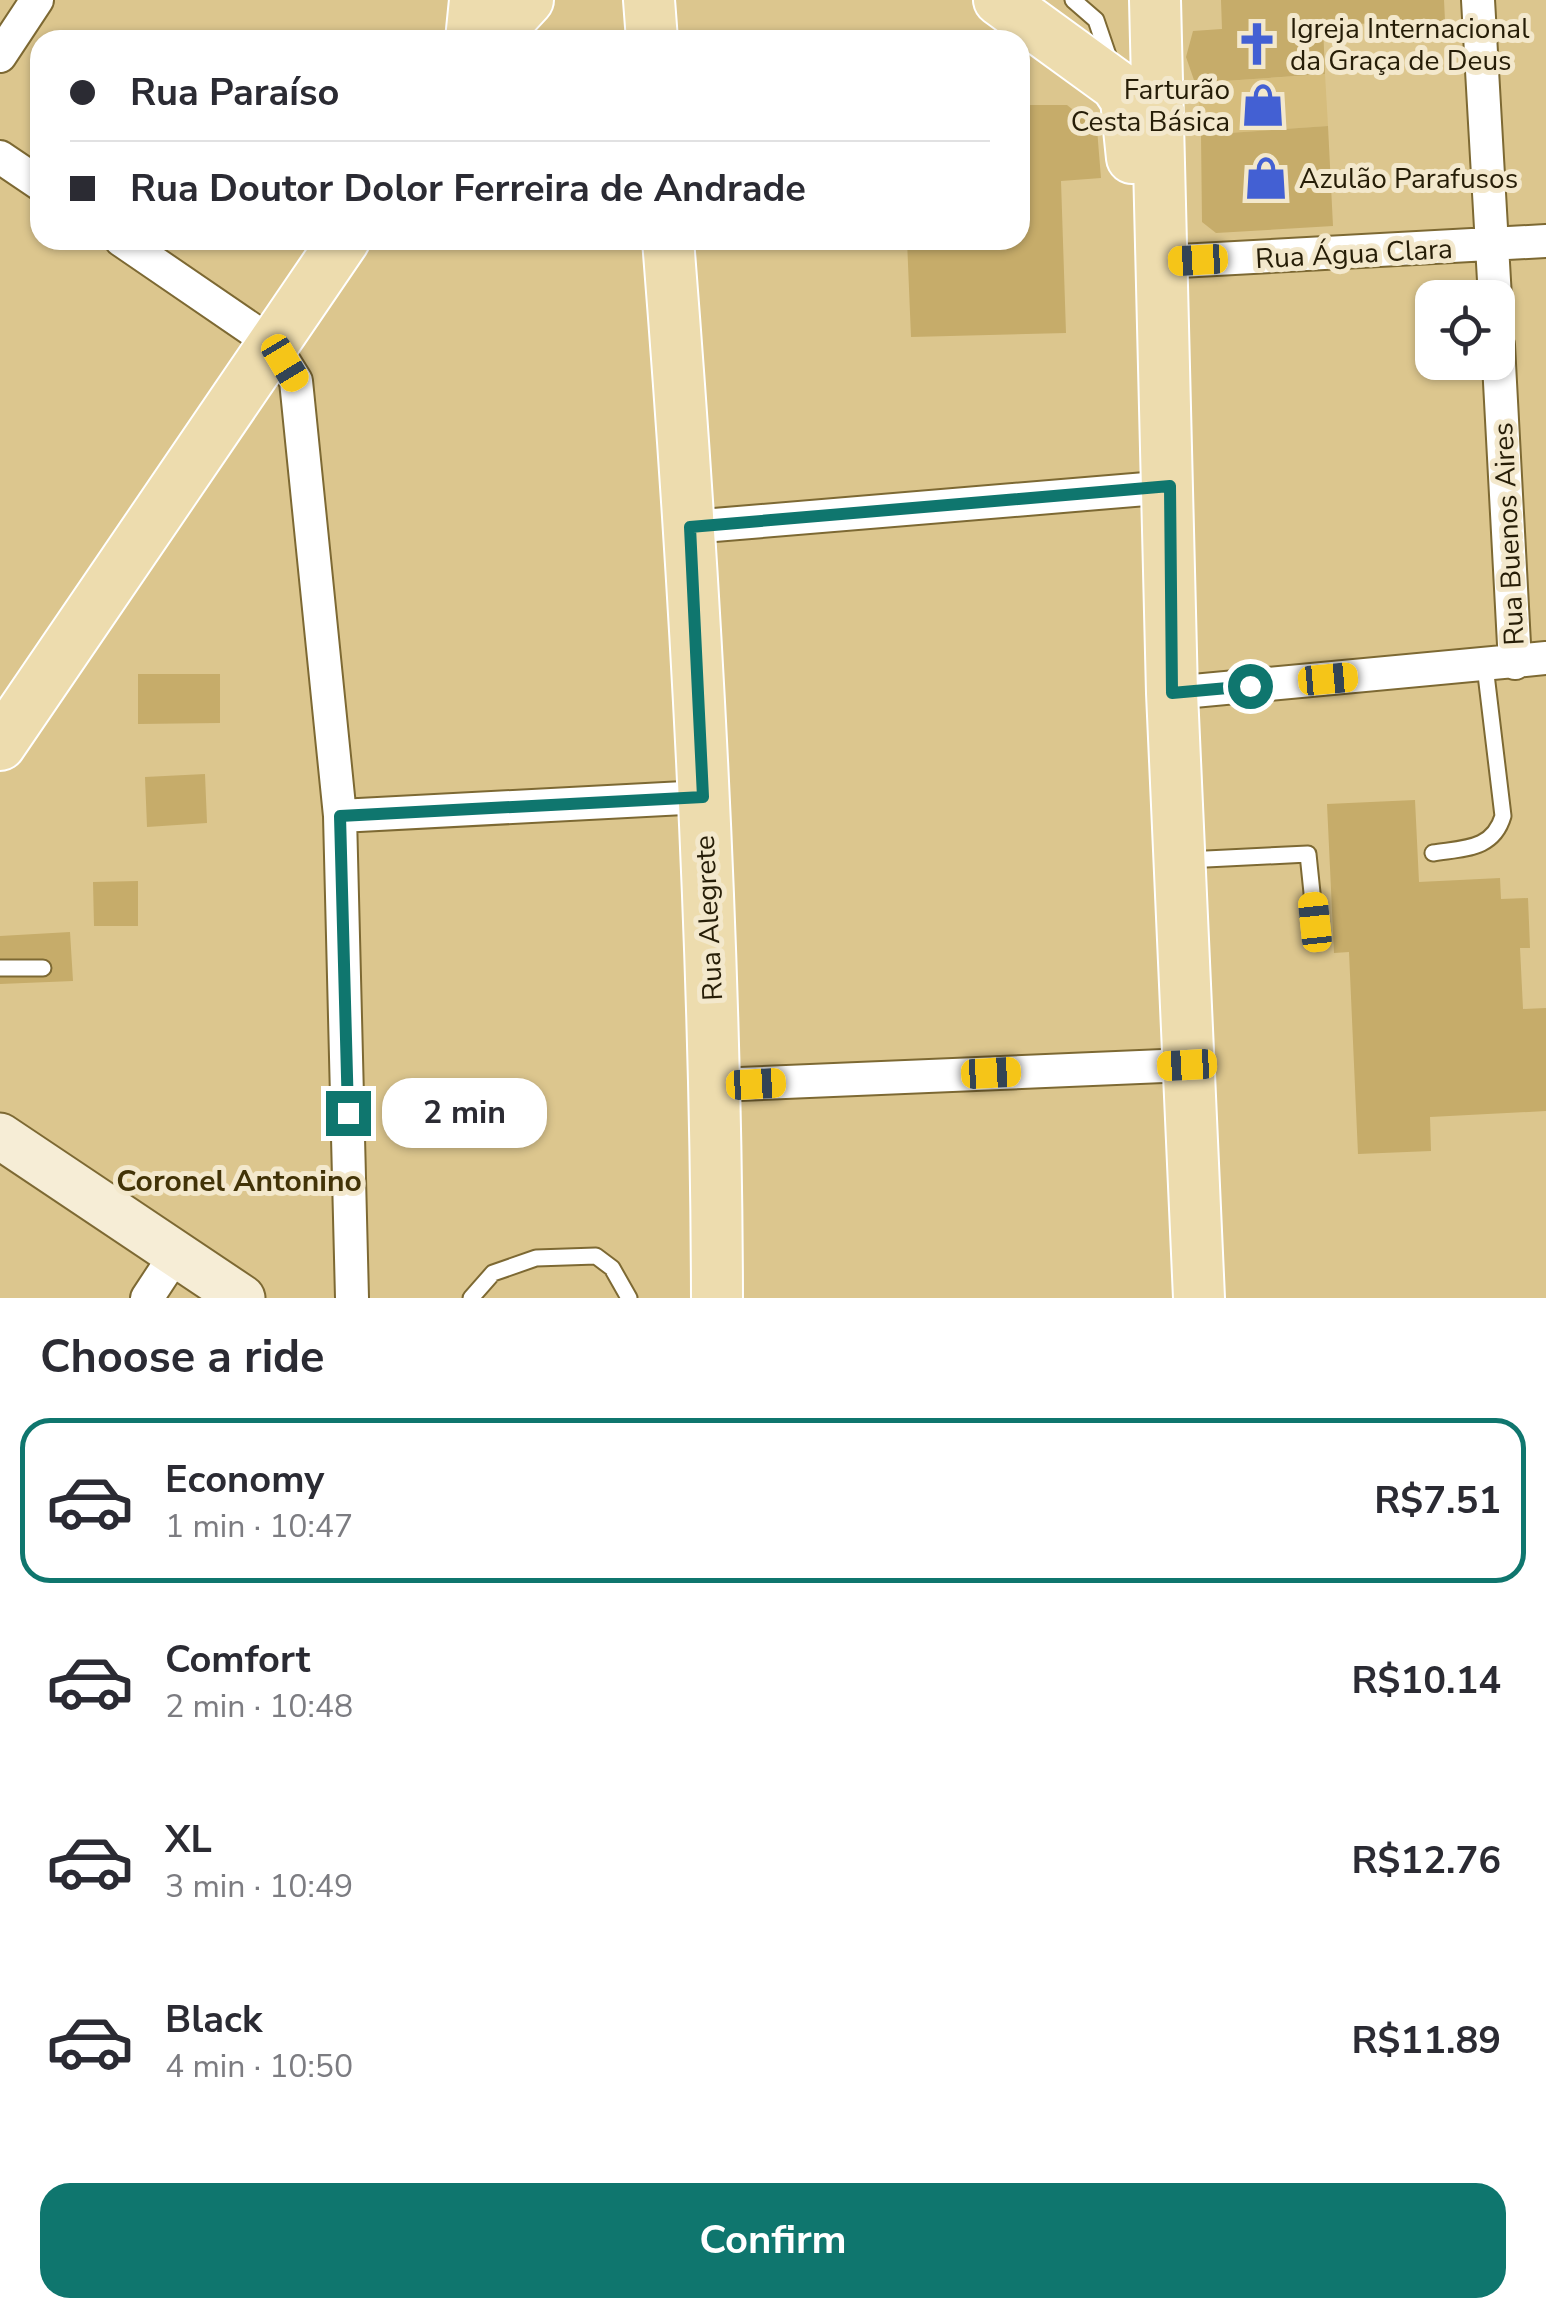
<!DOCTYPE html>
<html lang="en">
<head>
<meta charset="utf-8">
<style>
	body { margin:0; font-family:"Nunito Sans",sans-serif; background:#f2f2f3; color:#2b2b33; height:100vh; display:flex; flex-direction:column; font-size:38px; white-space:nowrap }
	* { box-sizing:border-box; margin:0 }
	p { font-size:32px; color:#7c7c81 }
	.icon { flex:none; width:55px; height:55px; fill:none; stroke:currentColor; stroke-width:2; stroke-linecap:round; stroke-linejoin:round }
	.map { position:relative; height:1298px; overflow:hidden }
	.side { display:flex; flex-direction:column; background:#fff; flex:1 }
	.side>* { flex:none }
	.top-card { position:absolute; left:30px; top:30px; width:1000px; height:220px; border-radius:30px; box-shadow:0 2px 8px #0004; display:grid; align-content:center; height:220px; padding:0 40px; background:#fff }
	.buttons { position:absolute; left:1415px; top:280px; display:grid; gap:20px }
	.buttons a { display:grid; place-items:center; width:100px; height:100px; border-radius:20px; background:#fff; box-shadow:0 2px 8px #0004; font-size:50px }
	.end { position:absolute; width:45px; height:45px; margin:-22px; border:12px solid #0f766e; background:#fff; box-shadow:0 0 0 5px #fff }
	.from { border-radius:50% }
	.bubble { position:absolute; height:70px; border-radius:30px; background:#fff; box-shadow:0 2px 8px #0004; font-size:32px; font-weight:700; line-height:70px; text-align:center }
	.car { position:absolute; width:30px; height:60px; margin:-30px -15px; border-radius:12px; box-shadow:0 0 8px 2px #0007; background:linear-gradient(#f5c518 24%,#345 0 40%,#f5c518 0 76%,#345 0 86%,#f5c518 0) }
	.top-card b { display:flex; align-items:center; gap:35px; height:95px; font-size:38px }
	.top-card b+b { border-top:2px solid #e1e1e2 }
	.top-card i { width:25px; height:25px; background:#2b2b33 }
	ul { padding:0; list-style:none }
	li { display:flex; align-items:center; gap:30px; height:165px; margin:0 20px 15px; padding:0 20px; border:5px solid transparent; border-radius:30px }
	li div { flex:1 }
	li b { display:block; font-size:38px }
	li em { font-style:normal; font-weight:700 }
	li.current { border-color:#0f766e }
	li>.icon { width:90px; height:90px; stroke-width:1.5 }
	h2 { padding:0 40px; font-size:45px; line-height:120px }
	.cta { display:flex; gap:20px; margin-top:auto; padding:20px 40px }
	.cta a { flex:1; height:115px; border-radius:30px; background:#0f766e; color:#fff; font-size:40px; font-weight:700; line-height:115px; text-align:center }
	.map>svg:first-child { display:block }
	.built { fill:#d6bd7d }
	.building { fill:#c6ac6a }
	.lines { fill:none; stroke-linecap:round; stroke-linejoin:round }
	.lane-casing { stroke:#7d6933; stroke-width:19 }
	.street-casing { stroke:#7d6933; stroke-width:36 }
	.secondary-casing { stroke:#7d6933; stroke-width:49 }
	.primary-casing { stroke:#fff; stroke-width:54 }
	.lane { stroke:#fff; stroke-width:15 }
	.street { stroke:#fff; stroke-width:32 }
	.secondary { stroke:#f6edd6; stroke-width:45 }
	.primary { stroke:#eddcae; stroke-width:50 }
	.route { stroke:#0f766e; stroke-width:12 }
	.labels { text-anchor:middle; stroke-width:10; stroke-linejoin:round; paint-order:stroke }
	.poi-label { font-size:28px; fill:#261d07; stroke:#f3e8cc; text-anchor:start }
	.street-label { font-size:28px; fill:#261d07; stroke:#f3e8cc }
	.neighbourhood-label { font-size:30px; font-weight:bold; fill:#423307; stroke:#f3e8cc }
</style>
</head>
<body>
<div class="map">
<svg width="1546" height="1298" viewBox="0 0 1546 1298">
	<rect width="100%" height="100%" fill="#dcc68e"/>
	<path class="built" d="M1325 74 1328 126 1201 135 1198 83Z"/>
	<path class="building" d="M1221 0H1444L1445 21 1323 25 1325 74 1195 83 1186 57 1193 31 1222 29Z
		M1020 105H1067L1097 129 1101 178 1061 181 1066 333 911 337 907 240H1020Z
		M1328 126 1333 226 1216 233 1202 222 1201 135Z
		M138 674H220V723L138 724Z
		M205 774 207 823 147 827 145 777Z
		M1415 800 1419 882 1500 878 1501 899 1528 898 1530 948H1520L1523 1009 1546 1008V1111L1430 1117 1431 1151 1358 1154 1349 952 1334 953 1327 804Z
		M138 881V926H94L93 882Z
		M70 932 73 981 0 984V936Z"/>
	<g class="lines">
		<g class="lane-casing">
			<path id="lane" d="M1073 0 1096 20 1112 67
				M1433 853C1464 848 1493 850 1503 816L1485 666
				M1186 860 1308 854 1315 922
				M0 968H43
				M471 1298 493 1273 536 1258 596 1256 612 1268 629 1298"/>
		</g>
		<g class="street-casing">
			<path id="street" d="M1478 0 1495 298
				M0 56 37 0
				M0 157 40 184
				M121 240 273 344 296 381 340 816 352 1298
				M1161 262 1546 241
				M1498 345 1515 663
				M690 527 1170 487
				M1172 693 1546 658
				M340 816 703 797
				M716 1085 1187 1065
				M147 1298 176 1254"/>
		</g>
		<g class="secondary-casing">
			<path id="secondary" d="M0 1136 242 1298"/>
		</g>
		<g class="primary-casing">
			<path id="primary" d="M649 0 652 40
				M999 0 1116 85 1126 100 1132 158
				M1155 0 1172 693 1199 1298
				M471 40 475 0
				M491 40 528 0
				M668 240C696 592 716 945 717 1298
				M0 745 344 240"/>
		</g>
		<use href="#lane" class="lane"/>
		<use href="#street" class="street"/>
		<use href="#secondary" class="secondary"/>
		<use href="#primary" class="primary"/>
	</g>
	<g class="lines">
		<path class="route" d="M348 1113 340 816 703 797 690 527 1170 486 1172 693 1250 686"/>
	</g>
	<defs>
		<g id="church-bare" transform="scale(3.45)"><path d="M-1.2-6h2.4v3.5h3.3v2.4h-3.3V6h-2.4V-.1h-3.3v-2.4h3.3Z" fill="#4360d3" stroke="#f3e8cc" stroke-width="2.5" paint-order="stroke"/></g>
		<g id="shop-bare" transform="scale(3.45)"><path d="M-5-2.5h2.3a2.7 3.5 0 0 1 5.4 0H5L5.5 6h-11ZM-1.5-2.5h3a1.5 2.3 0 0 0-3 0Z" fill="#4360d3" stroke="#f3e8cc" stroke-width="2.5" paint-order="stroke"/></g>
	</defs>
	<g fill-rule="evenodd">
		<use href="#church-bare" x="1257" y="44"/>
		<use href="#shop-bare" x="1263" y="105"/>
		<use href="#shop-bare" x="1266" y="178"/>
	</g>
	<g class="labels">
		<g class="poi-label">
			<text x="1290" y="38">Igreja Internacional<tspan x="1290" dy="32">da Graça de Deus</tspan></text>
			<text x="1230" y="99" text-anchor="end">Farturão<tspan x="1230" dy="32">Cesta Básica</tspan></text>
			<text x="1299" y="188">Azulão Parafusos</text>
		</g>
		<g class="street-label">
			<text transform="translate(1354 253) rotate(-3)" y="10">Rua Água Clara</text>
			<text transform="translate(1508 534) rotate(-93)" y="10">Rua Buenos Aires</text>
			<text transform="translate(708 918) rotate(-93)" y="10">Rua Alegrete</text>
		</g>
		<g class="neighbourhood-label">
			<text x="239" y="1191">Coronel Antonino</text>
		</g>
	</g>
</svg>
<div class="buttons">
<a><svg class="icon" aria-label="locate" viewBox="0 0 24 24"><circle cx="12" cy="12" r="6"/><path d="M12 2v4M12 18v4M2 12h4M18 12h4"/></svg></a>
</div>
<i class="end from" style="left:1250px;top:686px"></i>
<i class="end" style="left:348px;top:1113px"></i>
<div class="bubble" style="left:382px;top:1078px;width:165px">2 min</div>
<i class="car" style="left:1198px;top:260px;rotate:267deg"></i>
<i class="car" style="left:285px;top:363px;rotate:149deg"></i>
<i class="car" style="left:1328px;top:679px;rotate:85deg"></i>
<i class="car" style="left:1315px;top:922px;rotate:354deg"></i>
<i class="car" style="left:1187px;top:1065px;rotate:267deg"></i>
<i class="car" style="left:991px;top:1073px;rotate:87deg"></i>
<i class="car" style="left:756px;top:1084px;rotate:87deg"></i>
<div class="top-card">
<b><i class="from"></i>Rua Paraíso</b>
<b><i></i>Rua Doutor Dolor Ferreira de Andrade</b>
</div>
</div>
<section class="side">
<h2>Choose a ride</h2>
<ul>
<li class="current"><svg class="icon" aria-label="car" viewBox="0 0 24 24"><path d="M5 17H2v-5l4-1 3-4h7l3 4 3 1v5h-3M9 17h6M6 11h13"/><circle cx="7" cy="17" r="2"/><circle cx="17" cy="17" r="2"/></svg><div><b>Economy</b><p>1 min · 10:47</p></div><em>R$7.51</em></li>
<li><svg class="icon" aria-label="car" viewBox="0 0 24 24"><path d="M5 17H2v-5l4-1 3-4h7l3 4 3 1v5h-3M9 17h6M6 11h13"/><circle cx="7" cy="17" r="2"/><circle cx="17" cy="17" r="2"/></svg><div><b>Comfort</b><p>2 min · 10:48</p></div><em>R$10.14</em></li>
<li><svg class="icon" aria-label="car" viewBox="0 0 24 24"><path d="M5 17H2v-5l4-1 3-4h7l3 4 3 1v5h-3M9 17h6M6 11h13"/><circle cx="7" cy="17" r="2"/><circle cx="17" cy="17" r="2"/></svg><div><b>XL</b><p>3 min · 10:49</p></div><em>R$12.76</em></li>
<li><svg class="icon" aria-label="car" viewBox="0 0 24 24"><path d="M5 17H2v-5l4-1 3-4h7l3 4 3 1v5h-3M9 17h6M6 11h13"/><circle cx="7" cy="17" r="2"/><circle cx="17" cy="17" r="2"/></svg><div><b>Black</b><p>4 min · 10:50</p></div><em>R$11.89</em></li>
</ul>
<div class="cta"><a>Confirm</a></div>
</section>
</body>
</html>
